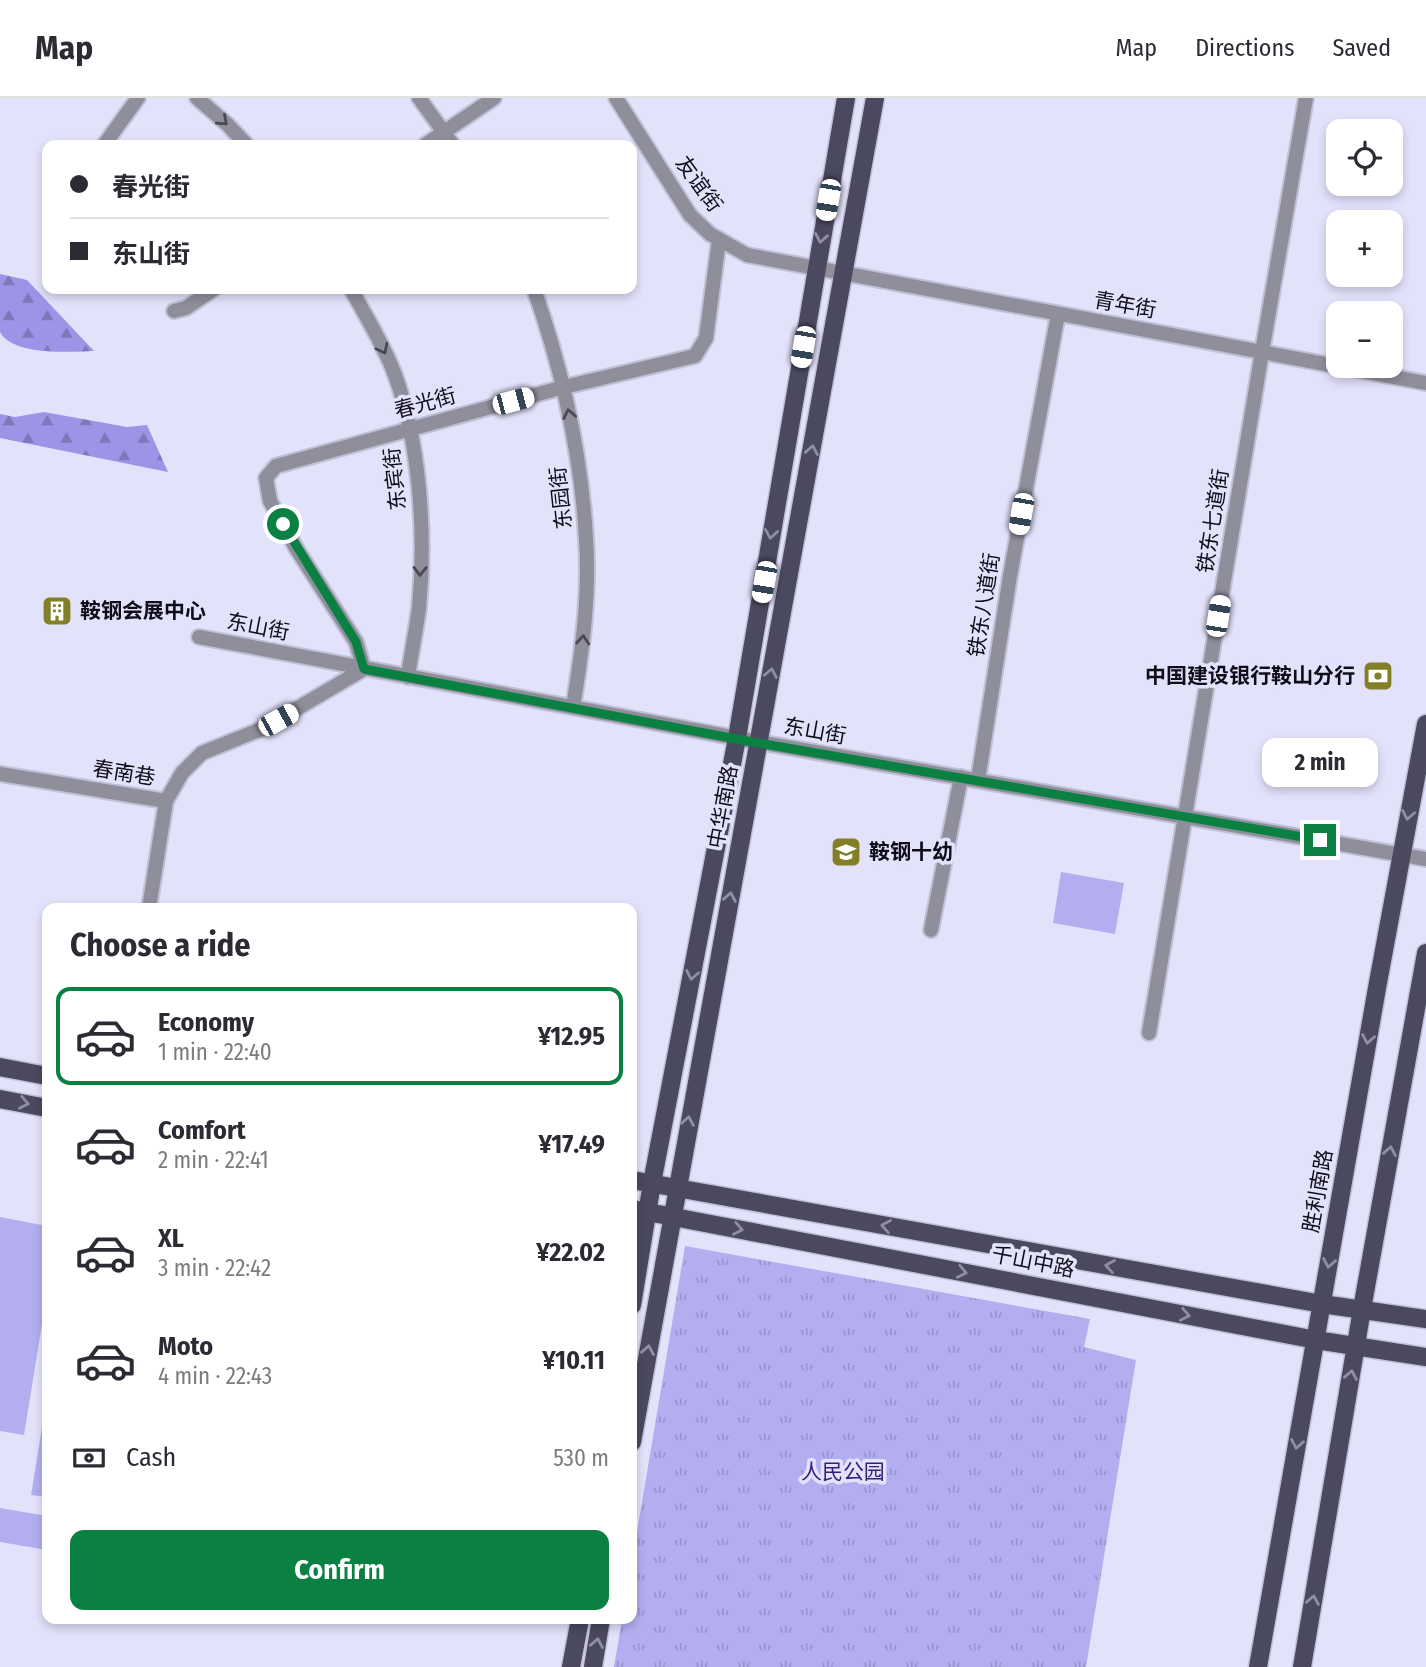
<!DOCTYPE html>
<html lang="en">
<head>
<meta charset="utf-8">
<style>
	body { margin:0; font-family:"Fira Sans Condensed","Noto Sans SC",sans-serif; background:#f2f2f3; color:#2b2b33; height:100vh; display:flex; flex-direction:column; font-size:26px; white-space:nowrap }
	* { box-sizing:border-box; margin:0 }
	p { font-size:23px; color:#7c7c81 }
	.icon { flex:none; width:38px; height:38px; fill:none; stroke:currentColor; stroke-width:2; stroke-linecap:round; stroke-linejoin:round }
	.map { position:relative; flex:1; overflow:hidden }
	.panel { position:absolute; left:42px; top:805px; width:595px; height:721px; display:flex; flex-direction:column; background:#fff; border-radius:14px; box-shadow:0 4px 10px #0003 }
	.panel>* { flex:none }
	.guide { position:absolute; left:42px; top:42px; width:595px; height:154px; border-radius:14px; box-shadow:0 4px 10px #0003; display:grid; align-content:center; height:154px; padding:0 28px; background:#fff }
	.tools { position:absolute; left:1326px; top:21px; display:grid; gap:14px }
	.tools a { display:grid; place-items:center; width:77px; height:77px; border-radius:14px; background:#fff; box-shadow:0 4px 10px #0003; font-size:35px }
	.end { position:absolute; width:32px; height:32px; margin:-16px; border:9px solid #0b8043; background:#fff; box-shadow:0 0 0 4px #fff }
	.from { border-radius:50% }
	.bubble { position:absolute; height:49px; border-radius:14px; background:#fff; box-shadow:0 4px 10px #0003; font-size:23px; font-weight:700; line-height:49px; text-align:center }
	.car { position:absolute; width:21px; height:42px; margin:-21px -10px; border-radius:9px; box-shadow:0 0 5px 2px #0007; background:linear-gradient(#fff 24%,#345 0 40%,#fff 0 76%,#345 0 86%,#fff 0) }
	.guide b { display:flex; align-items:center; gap:24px; height:66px; font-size:26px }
	.guide b+b { border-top:2px solid #e1e1e2 }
	.guide i { width:18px; height:18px; background:#2b2b33 }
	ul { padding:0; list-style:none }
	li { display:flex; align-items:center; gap:21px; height:98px; margin:0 14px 10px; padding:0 14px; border:4px solid transparent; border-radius:14px }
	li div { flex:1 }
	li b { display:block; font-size:26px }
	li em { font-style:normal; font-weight:700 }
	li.on { border-color:#0b8043 }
	li>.icon { width:63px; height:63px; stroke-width:1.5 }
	h2 { padding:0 28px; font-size:32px; line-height:84px }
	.pay { display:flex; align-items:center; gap:18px; height:77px; padding:0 28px; font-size:26px }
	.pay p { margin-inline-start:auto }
	.primary-button { display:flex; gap:14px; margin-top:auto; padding:14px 28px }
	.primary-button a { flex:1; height:80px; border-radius:14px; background:#0b8043; color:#fff; font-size:28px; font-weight:700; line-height:80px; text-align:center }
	header { display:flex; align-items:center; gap:42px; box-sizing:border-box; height:98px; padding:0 35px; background:#fff; border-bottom:2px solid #e1e1e2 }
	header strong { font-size:33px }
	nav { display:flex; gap:38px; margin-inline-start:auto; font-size:24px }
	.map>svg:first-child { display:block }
	.grass { fill:url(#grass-tufts) }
	.forest { fill:url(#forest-firs) }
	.garden { fill:#b3aef0 }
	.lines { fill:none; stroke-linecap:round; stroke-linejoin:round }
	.minor-casing { stroke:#c1c0d7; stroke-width:18 }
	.major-casing { stroke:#c1c0d7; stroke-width:21 }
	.minor { stroke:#8f8f9c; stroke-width:14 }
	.major { stroke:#4a495f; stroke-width:18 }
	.oneway { stroke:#494853 }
	.oneway2 { stroke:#8f8ea5 }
	.route { stroke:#0b8043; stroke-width:9 }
	.labels { text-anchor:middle; stroke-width:7; stroke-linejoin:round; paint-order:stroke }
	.street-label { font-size:21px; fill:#0f0e18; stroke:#e3e2fb }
	.poi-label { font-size:21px; font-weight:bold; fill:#0f0e18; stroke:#e3e2fb; text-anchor:start }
	.park-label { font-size:21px; fill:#361c7b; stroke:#e3e2fb }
</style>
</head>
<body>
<header>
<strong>Map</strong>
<nav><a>Map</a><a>Directions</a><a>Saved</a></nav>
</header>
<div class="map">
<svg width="1426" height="1569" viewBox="0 0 1426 1569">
	<defs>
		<pattern id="grass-tufts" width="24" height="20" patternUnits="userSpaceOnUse" patternTransform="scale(1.75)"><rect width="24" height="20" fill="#b3aef0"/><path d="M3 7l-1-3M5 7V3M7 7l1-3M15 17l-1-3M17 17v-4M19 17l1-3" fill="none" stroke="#9994cd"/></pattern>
		<pattern id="forest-firs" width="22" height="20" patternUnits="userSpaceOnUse" patternTransform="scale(1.75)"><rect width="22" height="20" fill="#9c94e7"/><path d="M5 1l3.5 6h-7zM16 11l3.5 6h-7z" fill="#7e77ba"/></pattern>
	</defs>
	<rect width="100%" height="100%" fill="#e3e2fb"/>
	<path class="grass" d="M685 1148 1090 1221 1084 1249 1136 1262 1086 1569H614L622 1521H632V1464Z"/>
	<path class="forest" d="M0 176 27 182 94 253C70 254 13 258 0 234Z
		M44 314 127 329 147 327 168 374 0 340V316L15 319Z"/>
	<path class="garden" d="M1061 774 1124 785 1115 836 1053 825Z
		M0 1119 47 1128V1195L24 1337 0 1333Z
		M47 1299V1399L31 1397Z
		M0 1410 47 1418V1452L0 1444Z"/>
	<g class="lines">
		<g class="minor-casing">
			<path id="minor" d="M197 0 228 27 247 47
				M419 0 453 47
				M616 0 690 117 710 136 747 157 1426 285
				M104 47 138 0
				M425 47 494 0
				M351 191C366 219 384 247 395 277 420 346 426 436 419 510 416 533 411 556 408 579
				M534 191C562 271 581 355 586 440 590 497 582 554 573 609
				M174 213 186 210 214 191
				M199 539 758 644 1426 761
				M0 676 166 703
				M978 682 1010 478 1058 216
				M166 703 182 675 202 655 264 630 364 571 356 544 296 450 270 403 266 380 276 368 564 289 695 258 706 240 719 142
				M149 810 166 703
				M931 832 961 679
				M1149 935 1262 254 1306 0"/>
		</g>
		<g class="major-casing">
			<path id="major" d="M0 969 47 978
				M0 1001 47 1010
				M632 1082 1322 1206 1426 1221
				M632 1111 1316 1242 1426 1259
				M632 1207 652 1085 737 640 846 0
				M632 1344 875 0
				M571 1569 580 1521
				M593 1569 601 1521
				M1258 1569 1377 890 1426 626
				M1302 1569 1362 1211 1426 855"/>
		</g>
		<use href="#minor" class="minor"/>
		<use href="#major" class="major"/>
	</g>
	<defs><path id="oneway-chevron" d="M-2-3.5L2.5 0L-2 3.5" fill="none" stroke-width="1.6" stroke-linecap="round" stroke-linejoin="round" transform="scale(1.75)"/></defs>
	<g class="oneway">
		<use href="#oneway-chevron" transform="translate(223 23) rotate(42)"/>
		<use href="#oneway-chevron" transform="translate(383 251) rotate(63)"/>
		<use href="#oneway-chevron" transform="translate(569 316) rotate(-101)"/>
		<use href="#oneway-chevron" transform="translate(420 473) rotate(91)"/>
		<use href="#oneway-chevron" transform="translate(583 542) rotate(-85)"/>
	</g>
	<g class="oneway2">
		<use href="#oneway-chevron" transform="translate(821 140) rotate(100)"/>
		<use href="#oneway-chevron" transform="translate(812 352) rotate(-80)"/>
		<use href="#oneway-chevron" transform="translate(771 436) rotate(99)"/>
		<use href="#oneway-chevron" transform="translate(771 575) rotate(-79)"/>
		<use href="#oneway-chevron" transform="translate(1408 717) rotate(101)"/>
		<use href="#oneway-chevron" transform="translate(730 799) rotate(-80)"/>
		<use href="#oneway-chevron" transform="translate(692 877) rotate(101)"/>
		<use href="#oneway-chevron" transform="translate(1368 941) rotate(100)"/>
		<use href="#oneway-chevron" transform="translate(24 1005) rotate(11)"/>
		<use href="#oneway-chevron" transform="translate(688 1023) rotate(-80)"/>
		<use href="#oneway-chevron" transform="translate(1390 1053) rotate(-80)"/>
		<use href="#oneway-chevron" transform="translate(886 1128) rotate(-170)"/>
		<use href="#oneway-chevron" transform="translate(738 1131) rotate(11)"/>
		<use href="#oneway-chevron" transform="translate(1329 1165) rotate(100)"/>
		<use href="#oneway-chevron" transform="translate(1110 1168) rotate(-170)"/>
		<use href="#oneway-chevron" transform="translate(962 1174) rotate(11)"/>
		<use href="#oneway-chevron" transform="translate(1185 1217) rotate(11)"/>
		<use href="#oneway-chevron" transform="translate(648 1252) rotate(-80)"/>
		<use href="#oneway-chevron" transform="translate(1351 1277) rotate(-80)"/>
		<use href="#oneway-chevron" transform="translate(1297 1346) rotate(100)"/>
		<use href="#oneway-chevron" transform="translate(1313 1502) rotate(-80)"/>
		<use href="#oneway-chevron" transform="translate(597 1545) rotate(-80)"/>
	</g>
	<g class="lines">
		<path class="route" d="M283 426 356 544 364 571 758 645 1320 742"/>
	</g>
	<defs>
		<g id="building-square" transform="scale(1.575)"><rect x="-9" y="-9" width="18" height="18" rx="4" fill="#827f27" stroke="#e3e2fb"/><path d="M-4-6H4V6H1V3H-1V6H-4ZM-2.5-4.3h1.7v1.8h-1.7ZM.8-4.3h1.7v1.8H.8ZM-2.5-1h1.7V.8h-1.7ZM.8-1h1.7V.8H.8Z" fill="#fff"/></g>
		<g id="bank-square" transform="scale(1.575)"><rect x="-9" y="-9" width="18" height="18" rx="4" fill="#827f27" stroke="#e3e2fb"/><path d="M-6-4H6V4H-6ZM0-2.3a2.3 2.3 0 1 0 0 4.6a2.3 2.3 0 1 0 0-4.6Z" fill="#fff"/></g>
		<g id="school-square" transform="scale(1.575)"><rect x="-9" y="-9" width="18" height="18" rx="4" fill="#827f27" stroke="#e3e2fb"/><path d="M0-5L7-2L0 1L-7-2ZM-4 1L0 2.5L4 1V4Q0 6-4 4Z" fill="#fff"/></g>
	</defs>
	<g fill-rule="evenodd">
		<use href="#building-square" x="57" y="513"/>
		<use href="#bank-square" x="1378" y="578"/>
		<use href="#school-square" x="846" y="754"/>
	</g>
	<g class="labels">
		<g class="street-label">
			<text transform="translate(699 86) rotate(54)" y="7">友谊街</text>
			<text transform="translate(1125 207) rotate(10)" y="7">青年街</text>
			<text transform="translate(425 305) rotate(-15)" y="7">春光街</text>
			<text transform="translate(395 381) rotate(-96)" y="7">东宾街</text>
			<text transform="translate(561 400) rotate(-96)" y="7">东园街</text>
			<text transform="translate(1213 423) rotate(-81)" y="7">铁东七道街</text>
			<text transform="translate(984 507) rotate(-81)" y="7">铁东八道街</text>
			<text transform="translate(258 529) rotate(11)" y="7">东山街</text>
			<text transform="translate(815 633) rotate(10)" y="7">东山街</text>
			<text transform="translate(124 675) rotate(9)" y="7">春南巷</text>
			<text transform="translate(723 709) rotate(-80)" y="7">中华南路</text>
			<text transform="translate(1318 1093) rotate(-80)" y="7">胜利南路</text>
			<text transform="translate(1033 1164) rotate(11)" y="7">千山中路</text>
		</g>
		<g class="poi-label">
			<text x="80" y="520">鞍钢会展中心</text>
			<text x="1355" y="585" text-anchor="end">中国建设银行鞍山分行</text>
			<text x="869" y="761">鞍钢十幼</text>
		</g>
		<g class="park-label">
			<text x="843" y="1381">人民公园</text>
		</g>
	</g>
</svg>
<div class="tools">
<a><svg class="icon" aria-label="locate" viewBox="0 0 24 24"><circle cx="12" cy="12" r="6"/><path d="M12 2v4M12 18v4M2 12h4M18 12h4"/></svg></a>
<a>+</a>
<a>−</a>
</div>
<i class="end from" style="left:283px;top:426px"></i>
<i class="end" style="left:1320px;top:742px"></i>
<div class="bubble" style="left:1262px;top:640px;width:116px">2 min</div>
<i class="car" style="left:828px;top:102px;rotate:190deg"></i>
<i class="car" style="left:803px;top:249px;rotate:190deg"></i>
<i class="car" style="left:513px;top:303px;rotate:75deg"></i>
<i class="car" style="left:1021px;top:416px;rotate:190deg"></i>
<i class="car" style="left:764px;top:484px;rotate:190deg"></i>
<i class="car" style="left:1218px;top:518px;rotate:9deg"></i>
<i class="car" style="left:278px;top:622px;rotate:61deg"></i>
<div class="guide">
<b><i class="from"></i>春光街</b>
<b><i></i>东山街</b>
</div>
<section class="panel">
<h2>Choose a ride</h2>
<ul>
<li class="on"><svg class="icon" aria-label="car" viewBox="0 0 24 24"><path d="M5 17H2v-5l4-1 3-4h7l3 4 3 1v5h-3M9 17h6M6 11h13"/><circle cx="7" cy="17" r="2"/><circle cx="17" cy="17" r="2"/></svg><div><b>Economy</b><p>1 min · 22:40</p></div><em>¥12.95</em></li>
<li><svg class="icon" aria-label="car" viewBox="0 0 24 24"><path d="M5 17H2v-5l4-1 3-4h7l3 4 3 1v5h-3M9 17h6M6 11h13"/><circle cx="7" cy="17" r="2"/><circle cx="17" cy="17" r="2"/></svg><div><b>Comfort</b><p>2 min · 22:41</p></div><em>¥17.49</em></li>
<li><svg class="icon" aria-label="car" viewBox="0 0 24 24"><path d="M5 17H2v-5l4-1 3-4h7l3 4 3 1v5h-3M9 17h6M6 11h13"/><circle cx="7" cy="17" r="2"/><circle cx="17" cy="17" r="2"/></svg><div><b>XL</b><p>3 min · 22:42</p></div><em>¥22.02</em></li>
<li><svg class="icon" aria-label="car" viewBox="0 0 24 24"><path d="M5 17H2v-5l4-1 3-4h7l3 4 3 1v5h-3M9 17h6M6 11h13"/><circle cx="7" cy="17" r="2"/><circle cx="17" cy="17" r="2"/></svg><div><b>Moto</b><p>4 min · 22:43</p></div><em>¥10.11</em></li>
</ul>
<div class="pay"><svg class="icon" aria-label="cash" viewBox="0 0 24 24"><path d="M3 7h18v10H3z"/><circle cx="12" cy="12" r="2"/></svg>Cash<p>530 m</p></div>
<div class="primary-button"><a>Confirm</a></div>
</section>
</div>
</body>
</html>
